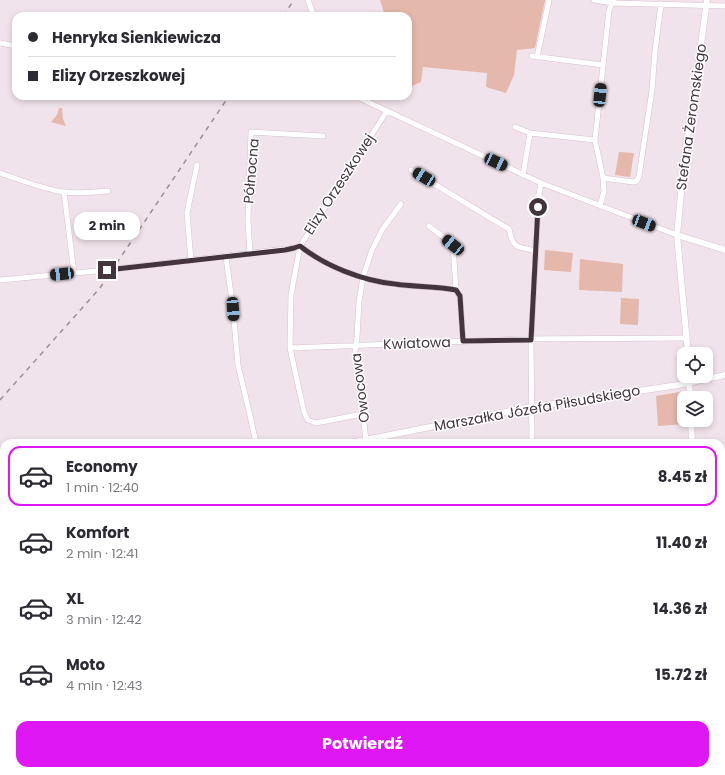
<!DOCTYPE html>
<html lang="pl">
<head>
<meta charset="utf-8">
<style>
	body { margin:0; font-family:Poppins,sans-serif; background:#f2f2f3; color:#2b2b33; height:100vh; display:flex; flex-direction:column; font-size:15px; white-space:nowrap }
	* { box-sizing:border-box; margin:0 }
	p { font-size:13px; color:#7c7c81 }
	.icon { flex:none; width:22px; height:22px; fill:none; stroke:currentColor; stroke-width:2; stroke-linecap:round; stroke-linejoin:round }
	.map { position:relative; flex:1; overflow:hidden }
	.side { position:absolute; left:0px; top:439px; width:725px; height:336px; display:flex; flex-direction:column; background:#fff; border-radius:12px 12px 0 0; box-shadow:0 2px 6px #0003 }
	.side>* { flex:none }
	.hud { position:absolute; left:12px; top:12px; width:400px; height:88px; border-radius:12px; box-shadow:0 2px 6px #0003; display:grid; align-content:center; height:88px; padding:0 16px; background:#fff }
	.fabs { position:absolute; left:677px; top:347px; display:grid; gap:8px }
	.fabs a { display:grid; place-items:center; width:36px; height:36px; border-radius:8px; background:#fff; box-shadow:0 2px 6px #0003; font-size:20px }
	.end { position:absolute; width:18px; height:18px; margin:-9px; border:5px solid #43343d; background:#fff; box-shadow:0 0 0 2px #fff }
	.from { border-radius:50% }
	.bubble { position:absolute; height:28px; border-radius:12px; background:#fff; box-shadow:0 2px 6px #0003; font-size:13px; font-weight:700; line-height:28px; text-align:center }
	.car { position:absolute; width:12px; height:24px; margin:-12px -6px; border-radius:5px; box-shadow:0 0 3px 1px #0007; background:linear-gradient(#222 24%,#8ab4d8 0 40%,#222 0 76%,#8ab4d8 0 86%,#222 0) }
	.hud b { display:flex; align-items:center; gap:14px; height:38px; font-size:15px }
	.hud b+b { border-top:1px solid #e1e1e2 }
	.hud i { width:10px; height:10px; background:#2b2b33 }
	ul { padding:7px 0 0; list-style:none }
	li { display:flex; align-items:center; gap:12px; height:60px; margin:0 8px 6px; padding:0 8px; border:2px solid transparent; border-radius:12px }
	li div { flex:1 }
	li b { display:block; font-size:15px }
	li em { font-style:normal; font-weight:700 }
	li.current { border-color:#e017f5 }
	li>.icon { width:36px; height:36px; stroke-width:1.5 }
	.cta { display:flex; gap:8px; margin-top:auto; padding:8px 16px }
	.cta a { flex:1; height:46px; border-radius:12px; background:#e017f5; color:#fff; font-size:16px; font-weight:700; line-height:46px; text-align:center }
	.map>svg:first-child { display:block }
	.green { fill:#e5b8ac }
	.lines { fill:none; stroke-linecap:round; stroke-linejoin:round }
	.minor-casing { stroke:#d7c0ce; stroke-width:6 }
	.tertiary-casing { stroke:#d7c0ce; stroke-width:7 }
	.minor { stroke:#fff; stroke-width:5 }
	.tertiary { stroke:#fff; stroke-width:6 }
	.rail { stroke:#939393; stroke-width:1.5; stroke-dasharray:5 5; stroke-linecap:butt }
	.route { stroke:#43343d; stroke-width:5 }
	.labels { text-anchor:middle; stroke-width:3; stroke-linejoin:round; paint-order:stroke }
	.street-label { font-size:14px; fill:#43343d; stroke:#fff }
</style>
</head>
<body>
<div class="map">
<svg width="725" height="775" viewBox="0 0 725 775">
	<rect width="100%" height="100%" fill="#f1e3eb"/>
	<path class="green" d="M380 0H545L535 48 517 50 514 75 506 93 486 87 487 73 423 67 421 82 408 88V16H385Z
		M59 108H62L63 119 66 126 51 122 57 115Z
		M619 152 634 153 630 177 615 175Z
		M545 250 573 253 571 272 544 270Z
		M580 259 623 264 622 292 579 290Z
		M621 298 639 299 638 325 620 324Z
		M679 392 684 399 685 424 658 426 656 396Z"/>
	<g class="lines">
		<g class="minor-casing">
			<path id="minor" d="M308 0 314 16
				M594 0 613 3 725 6
				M0 43 16 46
				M532 56 603 65
				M537 57 549 0
				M355 96 541 183 677 235
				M515 127 530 133 595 140
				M411 170 509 229C513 250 517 246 536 251
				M0 173C21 180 42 189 64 192 78 194 93 192 108 191
				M523 175 530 133
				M603 178 633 182 637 181 639 176 652 90 655 51 661 4
				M64 192 74 273
				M600 206 604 191 603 178 595 140 609 10 614 0
				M429 226 453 245 456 290 460 296 463 341
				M300 246 291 295 290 348 304 412 308 420 316 423 362 414
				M300 246C325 266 363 281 395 284 415 287 436 286 456 290
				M250 254 248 220 251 132 323 136
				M226 257 233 309 238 365 249 411 256 443
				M191 261 187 213 197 165
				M0 280 107 270 294 248 300 246 387 111
				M290 348 521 339 687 338
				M366 440 355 352 357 337 359 302 363 277 372 250 382 230 401 204
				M532 443 531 340 539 195 541 183
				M721 475H725
				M0 557 4 555
				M721 574 725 575
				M721 734H725"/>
		</g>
		<g class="tertiary-casing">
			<path id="tertiary" d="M677 235 725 250
				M688 354 677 235 685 152 698 67 707 0
				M689 376 690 398
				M691 420 692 443
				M350 443 520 409 678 385 725 375
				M0 520H4
				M698 771V775"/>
		</g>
		<use href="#minor" class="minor"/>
		<use href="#tertiary" class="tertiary"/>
		<path class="rail" d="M283 16 294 0
			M0 400 100 288 229 96
			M721 635H725
			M721 642 725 643
			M0 709 4 708"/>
	</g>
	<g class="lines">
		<path class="route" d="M107 270 285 250 294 248 300 246C325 266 363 281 395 284 415 287 436 286 456 290L460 296 463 341 531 340 538 207"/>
	</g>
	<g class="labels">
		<g class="street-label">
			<text transform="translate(691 117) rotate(-82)" y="5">Stefana Żeromskiego</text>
			<text transform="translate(251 171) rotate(-85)" y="5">Północna</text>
			<text transform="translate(339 184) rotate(-57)" y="5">Elizy Orzeszkowej</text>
			<text transform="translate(417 343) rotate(-2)" y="5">Kwiatowa</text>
			<text transform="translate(360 388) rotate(-97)" y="5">Owocowa</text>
			<text transform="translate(537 408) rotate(-10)" y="5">Marszałka Józefa Piłsudskiego</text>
		</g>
	</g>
</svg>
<div class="fabs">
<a><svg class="icon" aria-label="locate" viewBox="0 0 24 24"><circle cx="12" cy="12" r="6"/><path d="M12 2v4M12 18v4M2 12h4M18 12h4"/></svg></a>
<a><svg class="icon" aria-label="layers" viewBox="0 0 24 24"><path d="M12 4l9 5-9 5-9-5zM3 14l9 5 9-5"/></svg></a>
</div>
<i class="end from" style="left:538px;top:207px"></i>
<i class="end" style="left:107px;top:270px"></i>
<div class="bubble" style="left:74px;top:212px;width:66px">2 min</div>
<i class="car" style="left:600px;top:95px;rotate:6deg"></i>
<i class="car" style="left:496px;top:162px;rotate:115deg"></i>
<i class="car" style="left:424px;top:177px;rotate:301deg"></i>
<i class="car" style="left:644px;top:223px;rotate:111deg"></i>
<i class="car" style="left:453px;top:245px;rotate:309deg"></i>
<i class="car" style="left:62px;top:274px;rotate:264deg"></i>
<i class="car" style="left:233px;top:309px;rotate:176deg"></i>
<div class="hud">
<b><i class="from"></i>Henryka Sienkiewicza</b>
<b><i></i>Elizy Orzeszkowej</b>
</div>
<section class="side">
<ul>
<li class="current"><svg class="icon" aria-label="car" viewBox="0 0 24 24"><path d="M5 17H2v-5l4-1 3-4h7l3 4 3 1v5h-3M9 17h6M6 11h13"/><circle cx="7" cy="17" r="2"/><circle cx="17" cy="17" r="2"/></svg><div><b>Economy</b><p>1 min · 12:40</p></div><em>8.45 zł</em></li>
<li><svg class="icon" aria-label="car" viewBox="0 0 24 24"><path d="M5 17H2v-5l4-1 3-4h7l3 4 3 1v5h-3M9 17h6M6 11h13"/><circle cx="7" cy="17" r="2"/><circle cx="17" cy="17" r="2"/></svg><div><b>Komfort</b><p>2 min · 12:41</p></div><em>11.40 zł</em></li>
<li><svg class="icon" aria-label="car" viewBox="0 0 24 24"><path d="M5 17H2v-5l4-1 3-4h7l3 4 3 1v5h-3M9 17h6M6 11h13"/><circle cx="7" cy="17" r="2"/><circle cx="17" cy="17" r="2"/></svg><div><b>XL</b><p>3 min · 12:42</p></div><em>14.36 zł</em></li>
<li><svg class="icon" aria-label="car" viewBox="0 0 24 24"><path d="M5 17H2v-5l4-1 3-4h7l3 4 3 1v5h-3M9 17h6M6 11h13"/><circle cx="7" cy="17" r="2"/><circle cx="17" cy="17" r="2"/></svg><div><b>Moto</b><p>4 min · 12:43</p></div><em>15.72 zł</em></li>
</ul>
<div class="cta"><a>Potwierdź</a></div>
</section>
</div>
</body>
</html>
